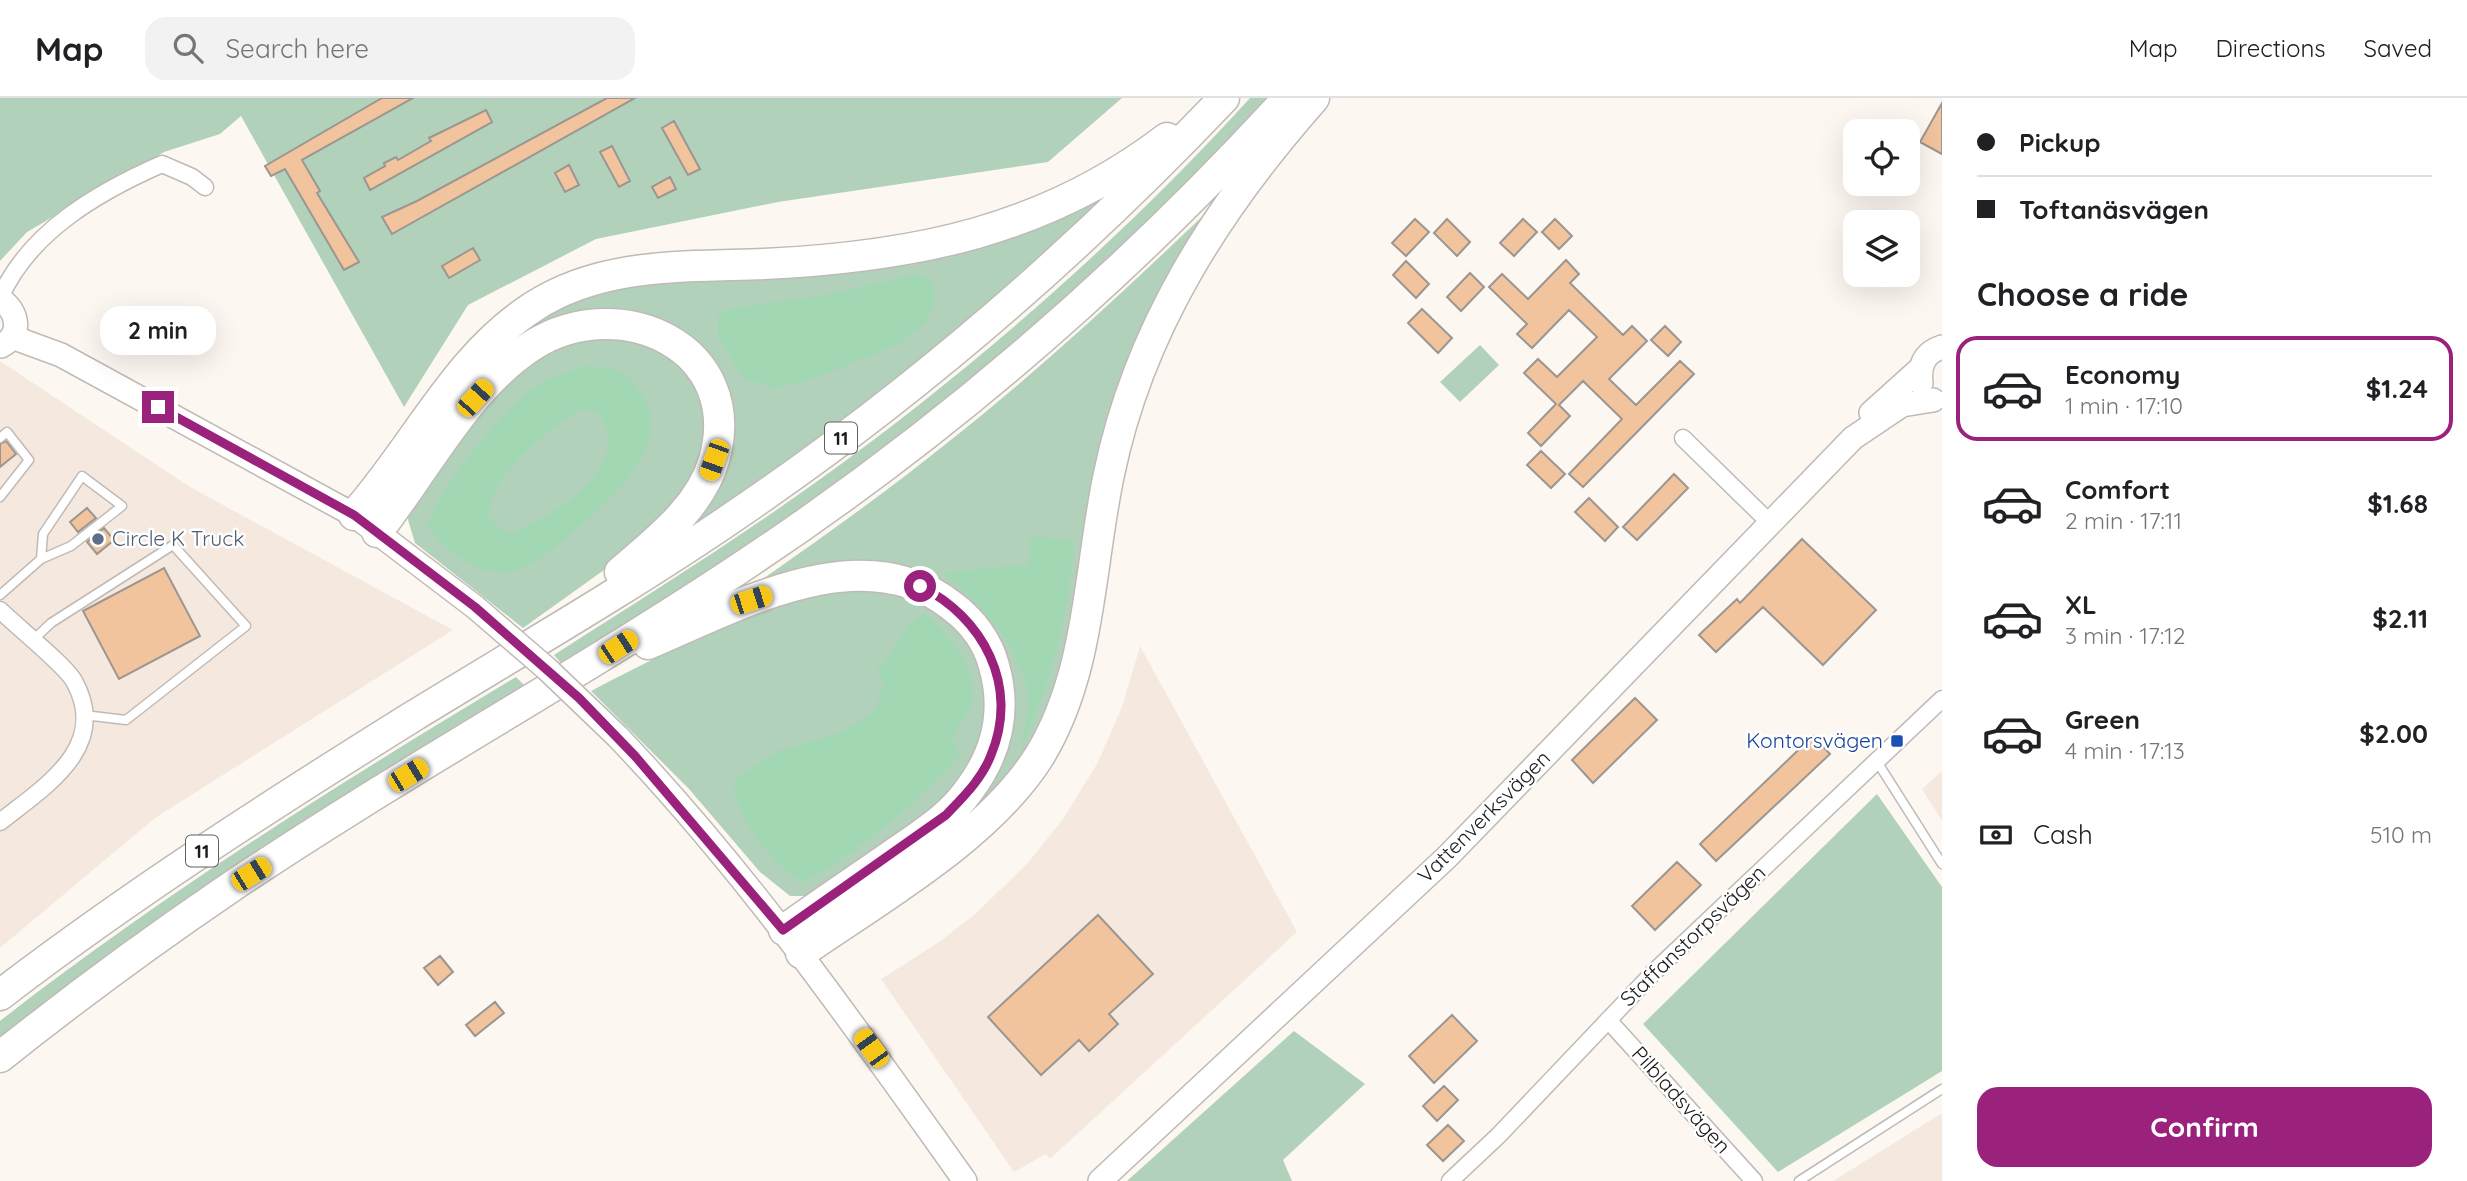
<!DOCTYPE html>
<html lang="en">
<head>
<meta charset="utf-8">
<style>
	body { margin:0; font-family:Quicksand,sans-serif; background:#f2f2f2; color:#202124; height:100vh; display:flex; flex-direction:column; font-size:26px; white-space:nowrap }
	* { box-sizing:border-box; margin:0 }
	p { font-size:23px; color:#757577 }
	.icon { flex:none; width:38px; height:38px; fill:none; stroke:currentColor; stroke-width:2; stroke-linecap:round; stroke-linejoin:round }
	.map { position:relative; flex:1; overflow:hidden }
	.side { display:flex; flex-direction:column; background:#fff; width:525px }
	.side>* { flex:none }
	.top-card { display:grid; align-content:center; height:154px; padding:0 35px; background:#fff }
	.buttons { position:absolute; left:1843px; top:21px; display:grid; gap:14px }
	.buttons a { display:grid; place-items:center; width:77px; height:77px; border-radius:14px; background:#fff; box-shadow:0 7px 28px #0002; font-size:35px }
	.end { position:absolute; width:32px; height:32px; margin:-16px; border:9px solid #9a227c; background:#fff; box-shadow:0 0 0 4px #fff }
	.from { border-radius:50% }
	.bubble { position:absolute; height:49px; border-radius:21px; background:#fff; box-shadow:0 7px 28px #0002; font-size:23px; font-weight:700; line-height:49px; text-align:center }
	.car { position:absolute; width:21px; height:42px; margin:-21px -10px; border-radius:9px; box-shadow:0 0 5px 2px #0007; background:linear-gradient(#f5c518 24%,#345 0 40%,#f5c518 0 76%,#345 0 86%,#f5c518 0) }
	.top-card b { display:flex; align-items:center; gap:24px; height:66px; font-size:26px }
	.top-card b+b { border-top:2px solid #e0e0e0 }
	.top-card i { width:18px; height:18px; background:#202124 }
	ul { padding:0; list-style:none }
	li { display:flex; align-items:center; gap:21px; height:105px; margin:0 14px 10px; padding:0 21px; border:4px solid transparent; border-radius:21px }
	li div { flex:1 }
	li b { display:block; font-size:26px }
	li em { font-style:normal; font-weight:700 }
	li.on { border-color:#9a227c }
	li>.icon { width:63px; height:63px; stroke-width:1.5 }
	h2 { padding:0 35px; font-size:32px; line-height:84px }
	.pay { display:flex; align-items:center; gap:18px; height:77px; padding:0 35px; font-size:26px }
	.pay p { margin-inline-start:auto }
	.button { display:flex; gap:14px; margin-top:auto; padding:14px 35px }
	.button a { flex:1; height:80px; border-radius:21px; background:#9a227c; color:#fff; font-size:28px; font-weight:700; line-height:80px; text-align:center }
	header { display:flex; align-items:center; gap:42px; box-sizing:border-box; height:98px; padding:0 35px; background:#fff; border-bottom:2px solid #e0e0e0 }
	header strong { font-size:33px }
	nav { display:flex; gap:38px; margin-inline-start:auto; font-size:24px }
	.search { width:490px; height:63px; background:#f2f2f2; display:flex; align-items:center; gap:18px; box-sizing:border-box; padding:0 24px; border-radius:21px; color:#757577; font-size:26px }
	main { display:flex; flex:1; min-height:0 }
	.map>svg:first-child { display:block }
	.built { fill:#f5e9df }
	.green { fill:#b1d1bb }
	.forest { fill:#a2d7b3; fill-rule:evenodd }
	.building { fill:#f2c49d; stroke:#9b9691; stroke-width:2 }
	.lines { fill:none; stroke-linecap:round; stroke-linejoin:round }
	.lane-casing { stroke:#c0bab6; stroke-width:11 }
	.street-casing { stroke:#c0bab6; stroke-width:19 }
	.secondary-casing { stroke:#c0bab6; stroke-width:26 }
	.highway-casing { stroke:#c0bab6; stroke-width:33 }
	.lane { stroke:#fff; stroke-width:8 }
	.street { stroke:#fff; stroke-width:16 }
	.secondary { stroke:#fff; stroke-width:23 }
	.highway { stroke:#fff; stroke-width:30 }
	.secondary-bridge-casing { stroke:#c0bab6; stroke-width:26; stroke-linecap:butt }
	.secondary-bridge { stroke:#fff; stroke-width:23 }
	.route { stroke:#9a227c; stroke-width:9 }
	.service-dot { fill:#5c6f8a; stroke:#fff; stroke-width:2.5 }
	.transit-dot { fill:#1a4fb4; stroke:#fff; stroke-width:2.5 }
	.labels { text-anchor:middle; stroke-width:5; stroke-linejoin:round; paint-order:stroke }
	.shield { fill:#fff; stroke:#615f5f; stroke-width:2 }
	.shield-label { font-size:19px; font-weight:bold; fill:#1d1b1a }
	.service-label { font-size:21px; fill:#4e5e75; stroke:#fff; text-anchor:start }
	.transit-label { font-size:21px; fill:#164399; stroke:#fff; text-anchor:end }
	.street-label { font-size:21px; fill:#1d1b1a; stroke:#fff }
</style>
</head>
<body>
<header>
<strong>Map</strong>
<div class="search"><svg class="icon" aria-label="search" viewBox="0 0 24 24"><circle cx="10" cy="10" r="6"/><path d="M15 15l6 6"/></svg>Search here</div>
<nav><a>Map</a><a>Directions</a><a>Saved</a></nav>
</header>
<main>
<div class="map">
<svg width="1942" height="1083" viewBox="0 0 1942 1083">
	<rect width="100%" height="100%" fill="#fdf7f2"/>
	<path class="built" d="M0 263 190 389 453 532 155 720 0 850Z
		M1140 548 1297 834 1050 1061 1046 1056 1014 1074 881 881 936 846 973 818 1027 766 1063 721 1097 666 1122 609Z
		M1942 673V723L1922 691Z
		M1942 1015V1083H1833Z"/>
	<path class="green" d="M0 0H1122L1048 64 778 104 596 141 468 207 404 309 241 18 220 36 164 54 27 134 0 163Z
		M1250 0H1276L1082 192 828 398 566 571 554 557C643 500 733 444 819 382 972 272 1123 140 1250 0Z
		M1151 62 966 231 724 414 671 440 724 303 621 215 459 294 544 212 611 186 820 171Z
		M1228 94 1197 138 1079 505 1049 621 993 701 869 797 863 789 952 726 1011 586 915 474 738 498C809 449 880 399 947 345 1046 267 1137 181 1228 94Z
		M630 237 680 265 697 293 707 329 694 383 625 457 523 530 415 445 408 422 410 408 512 277 567 242Z
		M1480 247 1499 267 1460 304 1440 284Z
		M837 492 894 493 936 509 971 544 990 600 985 641 947 704 815 798H790L760 774 689 691 591 593C671 551 749 513 837 492Z
		M516 579 530 593 0 949V923C163 796 338 686 516 579Z
		M1877 696 1942 789V973L1778 1074 1643 926Z
		M1294 933 1365 986 1283 1062 1292 1083H1127Z"/>
	<path class="forest" d="M918 176 931 183 935 203 926 224 897 247 805 284 773 290 743 280 718 238V216L734 210 820 198Z
		M582 268C607 269 622 269 638 290 679 344 613 398 576 431 556 448 527 477 498 474 469 471 445 452 428 429 431 399 503 313 529 293 544 281 565 275 582 268ZM583 312 597 313C600 319 605 327 607 333 617 384 546 420 508 436L488 418C490 406 492 397 498 387 510 365 560 320 583 312Z
		M1031 437 1075 443C1068 512 1053 580 1024 644H1021C1024 631 1030 614 1028 600 1023 551 980 505 944 475L1028 466Z
		M924 516C946 532 977 570 973 600 971 613 959 628 952 640L960 658C914 707 863 751 805 784 777 775 728 710 735 681L775 654 843 634 874 614 884 586 876 572C901 554 894 533 924 516Z"/>
	<path class="building" d="M382 0H413L302 62 320 93 317 95 359 164 344 172 285 71 271 78 265 68Z
		M607 0H635L392 136 382 119 417 103Z
		M1942 5V56L1920 44Z
		M486 12 492 24 370 92 364 80 385 68 384 65 396 59 398 62 431 43 429 40Z
		M674 23 700 71 688 77 662 30Z
		M612 48 630 83 619 89 600 54Z
		M569 67 579 87 565 94 555 75Z
		M670 79 676 91 658 100 652 89Z
		M1415 121 1429 134 1406 158 1392 145Z
		M1447 121 1470 144 1457 158 1434 135Z
		M1523 121 1537 134 1514 158 1500 145Z
		M1555 121 1572 138 1559 151 1542 134Z
		M473 150 480 162 449 180 442 168Z
		M1566 162 1579 176 1570 185 1623 237 1632 228 1647 243 1609 281 1636 307 1680 263 1694 276 1583 389 1569 376 1622 321 1583 283 1559 307 1570 318 1541 348 1528 335 1556 306 1524 275 1538 261 1557 279 1597 239 1569 212 1532 250 1517 236 1527 226 1489 189 1502 176 1528 201Z
		M1406 163 1429 186 1416 200 1393 177Z
		M1470 175 1484 189 1461 213 1447 199Z
		M1422 211 1452 240 1438 255 1408 225Z
		M1665 228 1681 244 1668 258 1651 242Z
		M6 343 16 356 0 369V346Z
		M1541 353 1565 376 1551 390 1527 367Z
		M1674 376 1688 390 1637 442 1623 429Z
		M1589 400 1618 429 1605 443 1575 414Z
		M87 410 96 420 78 434 70 424Z
		M104 430 114 442 97 456 87 444Z
		M1802 441 1876 512 1823 567 1763 509 1716 554 1699 537 1737 501 1740 505Z
		M164 470 200 538 119 581 83 513Z
		M1635 600 1657 622 1593 685 1572 662Z
		M1813 638 1830 656 1716 763 1700 746Z
		M1677 764 1701 787 1655 832 1632 808Z
		M1098 817 1153 876 1109 916 1118 926 1089 953 1079 942 1041 977 988 919Z
		M440 858 453 874 438 887 424 870Z
		M495 904 504 915 475 938 466 927Z
		M1452 917 1477 943 1434 985 1409 958Z
		M1444 988 1458 1002 1437 1023 1423 1008Z
		M1448 1027 1464 1043 1443 1063 1427 1047Z"/>
	<g class="lines">
		<g class="lane-casing">
			<path id="lane" d="M0 340 7 334 29 362 0 399
				M0 497 41 461 71 448 122 408 82 378 43 436 41 461
				M32 543 51 525 173 447 246 528 126 622 84 617
				M1876 662 1942 766
				M1799 1083 1942 991"/>
		</g>
		<g class="street-casing">
			<path id="street" d="M0 200C29 134 98 94 162 66L192 79 205 89
				M1683 340 1770 425
				M0 512C16 528 65 567 74 583 111 649 44 689 0 724
				M1608 922 1754 1083
				M1450 1083 1498 1038 1655 873 1942 601"/>
		</g>
		<g class="secondary-casing">
			<path id="secondary" d="M0 201C18 213 23 237 1 248
				M12 239 61 257 354 417 475 509
				M1921 285C1919 267 1924 255 1942 249
				M1871 315 1921 270
				M617 638C748 775 856 930 965 1083
				M1100 1083 1447 759 1853 340 1902 307 1933 302"/>
		</g>
		<g class="highway-casing">
			<path id="highway" d="M354 417C415 349 455 259 533 209 602 164 686 169 764 166 914 159 1045 133 1167 40
				M377 434C425 374 467 289 533 247 621 192 746 250 714 362 700 410 656 443 620 474
				M648 546C738 508 862 437 952 508 972 523 988 544 994 568 1007 613 997 655 969 692 949 721 916 740 888 760 853 784 818 808 784 832
				M801 855C880 800 989 739 1040 657 1091 573 1089 469 1109 376 1139 231 1217 110 1314 0
				M0 897C132 796 271 707 412 619 518 554 627 491 730 421 909 300 1076 156 1224 0
				M0 959C74 900 150 844 228 791 398 676 579 578 749 464 946 333 1129 174 1288 0"/>
		</g>
		<use href="#lane" class="lane"/>
		<use href="#street" class="street"/>
		<use href="#secondary" class="secondary"/>
		<use href="#highway" class="highway"/>
		<g class="secondary-bridge-casing">
			<path id="secondary-bridge" d="M475 509 546 570 617 638"/>
		</g>
		<use href="#secondary-bridge" class="secondary-bridge"/>
	</g>
	<g class="lines">
		<path class="route" d="M158 309 354 417 475 509 579 600 635 658 783 832 946 717C963 699 982 681 991 657 1020 588 983 519 920 488"/>
	</g>
	<circle class="service-dot" cx="98" cy="441" r="7"/>
	<rect class="transit-dot" x="1890" y="636" width="14" height="14" rx="3.5"/>
	<g class="labels">
		<g class="shield">
			<rect x="825" y="324.5" width="32" height="31" rx="5"/>
			<rect x="186" y="737.5" width="32" height="31" rx="5"/>
		</g>
		<g class="shield-label">
			<text x="841" y="347">11</text>
			<text x="202" y="760">11</text>
		</g>
		<g class="service-label">
			<text x="112" y="448">Circle K Truck</text>
		</g>
		<g class="transit-label">
			<text x="1883" y="650">Kontorsvägen</text>
		</g>
		<g class="street-label">
			<text transform="translate(1484 719) rotate(-45)" y="7">Vattenverksvägen</text>
			<text transform="translate(1693 838) rotate(-44)" y="7">Staffanstorpsvägen</text>
			<text transform="translate(1681 1002) rotate(48)" y="7">Pilbladsvägen</text>
		</g>
	</g>
</svg>
<div class="buttons">
<a><svg class="icon" aria-label="locate" viewBox="0 0 24 24"><circle cx="12" cy="12" r="6"/><path d="M12 2v4M12 18v4M2 12h4M18 12h4"/></svg></a>
<a><svg class="icon" aria-label="layers" viewBox="0 0 24 24"><path d="M12 4l9 5-9 5-9-5zM3 14l9 5 9-5"/></svg></a>
</div>
<i class="end from" style="left:920px;top:488px"></i>
<i class="end" style="left:158px;top:309px"></i>
<div class="bubble" style="left:100px;top:208px;width:116px">2 min</div>
<i class="car" style="left:475px;top:300px;rotate:42deg"></i>
<i class="car" style="left:714px;top:362px;rotate:200deg"></i>
<i class="car" style="left:751px;top:502px;rotate:72deg"></i>
<i class="car" style="left:618px;top:549px;rotate:57deg"></i>
<i class="car" style="left:408px;top:677px;rotate:59deg"></i>
<i class="car" style="left:251px;top:776px;rotate:58deg"></i>
<i class="car" style="left:871px;top:950px;rotate:324deg"></i>
</div>
<section class="side">
<div class="top-card">
<b><i class="from"></i>Pickup</b>
<b><i></i>Toftanäsvägen</b>
</div>
<h2>Choose a ride</h2>
<ul>
<li class="on"><svg class="icon" aria-label="car" viewBox="0 0 24 24"><path d="M5 17H2v-5l4-1 3-4h7l3 4 3 1v5h-3M9 17h6M6 11h13"/><circle cx="7" cy="17" r="2"/><circle cx="17" cy="17" r="2"/></svg><div><b>Economy</b><p>1 min · 17:10</p></div><em>$1.24</em></li>
<li><svg class="icon" aria-label="car" viewBox="0 0 24 24"><path d="M5 17H2v-5l4-1 3-4h7l3 4 3 1v5h-3M9 17h6M6 11h13"/><circle cx="7" cy="17" r="2"/><circle cx="17" cy="17" r="2"/></svg><div><b>Comfort</b><p>2 min · 17:11</p></div><em>$1.68</em></li>
<li><svg class="icon" aria-label="car" viewBox="0 0 24 24"><path d="M5 17H2v-5l4-1 3-4h7l3 4 3 1v5h-3M9 17h6M6 11h13"/><circle cx="7" cy="17" r="2"/><circle cx="17" cy="17" r="2"/></svg><div><b>XL</b><p>3 min · 17:12</p></div><em>$2.11</em></li>
<li><svg class="icon" aria-label="car" viewBox="0 0 24 24"><path d="M5 17H2v-5l4-1 3-4h7l3 4 3 1v5h-3M9 17h6M6 11h13"/><circle cx="7" cy="17" r="2"/><circle cx="17" cy="17" r="2"/></svg><div><b>Green</b><p>4 min · 17:13</p></div><em>$2.00</em></li>
</ul>
<div class="pay"><svg class="icon" aria-label="cash" viewBox="0 0 24 24"><path d="M3 7h18v10H3z"/><circle cx="12" cy="12" r="2"/></svg>Cash<p>510 m</p></div>
<div class="button"><a>Confirm</a></div>
</section>
</main>
</body>
</html>
